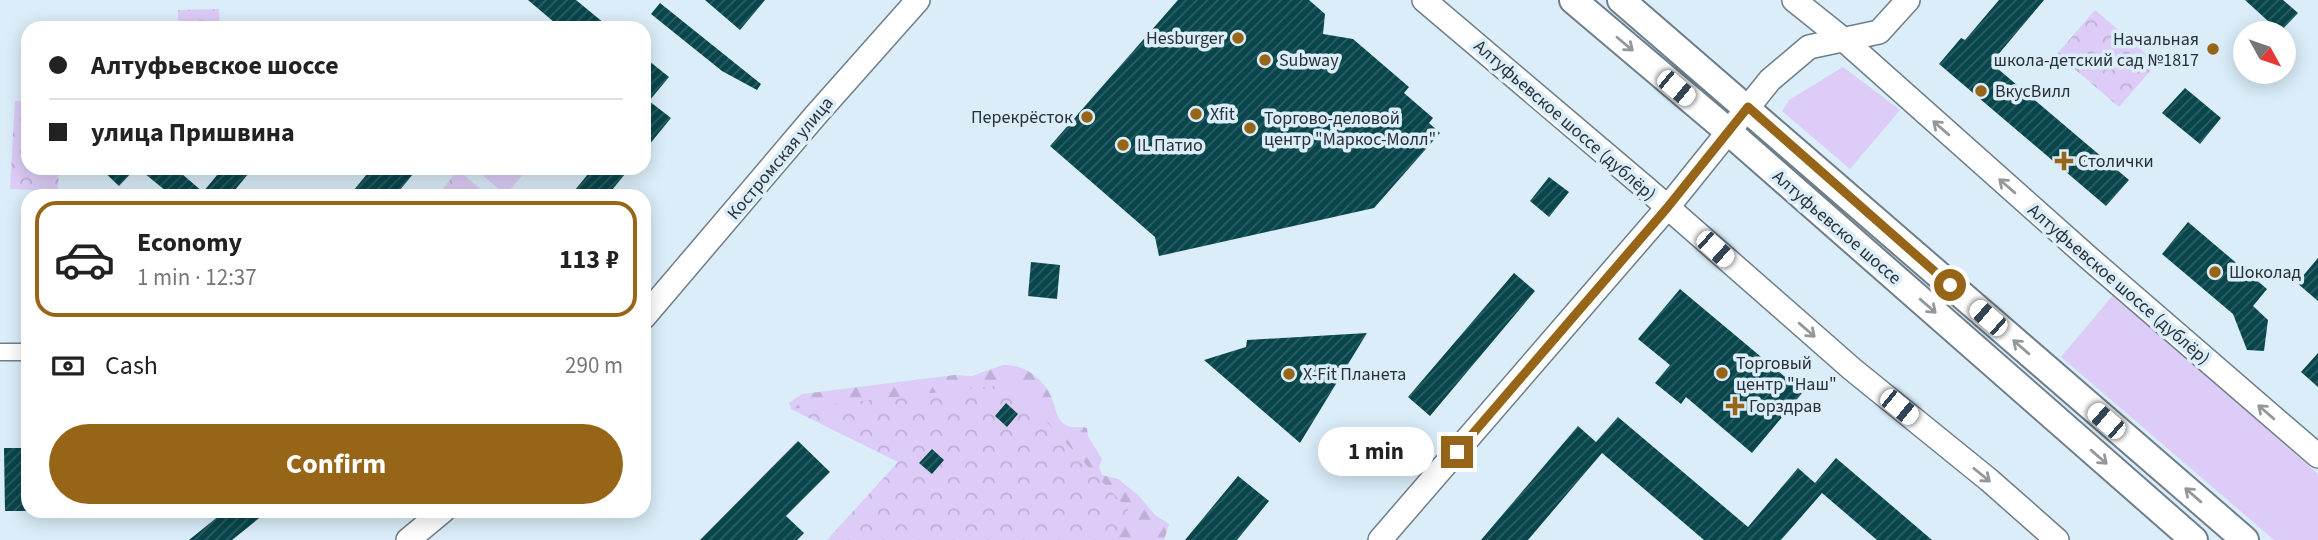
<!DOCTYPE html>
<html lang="en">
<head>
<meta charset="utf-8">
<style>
	body { margin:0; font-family:"Source Sans 3",sans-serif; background:#f6f6f6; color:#222; height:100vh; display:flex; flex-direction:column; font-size:26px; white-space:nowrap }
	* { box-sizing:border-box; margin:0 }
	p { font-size:23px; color:#767676 }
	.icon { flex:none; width:38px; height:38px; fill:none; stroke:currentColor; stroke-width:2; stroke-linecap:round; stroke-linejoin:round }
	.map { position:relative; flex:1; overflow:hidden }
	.side { position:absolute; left:21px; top:189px; width:630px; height:329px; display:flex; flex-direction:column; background:#fff; border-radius:21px; box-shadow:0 4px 18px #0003 }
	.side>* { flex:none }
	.hud { position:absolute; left:21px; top:21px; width:630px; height:154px; border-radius:21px; box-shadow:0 4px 18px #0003; display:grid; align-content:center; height:154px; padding:0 28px; background:#fff }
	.needle { width:46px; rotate:130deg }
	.buttons { position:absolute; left:2233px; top:21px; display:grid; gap:14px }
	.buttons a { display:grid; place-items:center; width:63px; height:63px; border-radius:50%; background:#fff; box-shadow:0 4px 18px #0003; font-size:35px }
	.end { position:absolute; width:32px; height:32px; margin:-16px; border:9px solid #966517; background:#fff; box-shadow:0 0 0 4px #fff }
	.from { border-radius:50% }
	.bubble { position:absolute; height:49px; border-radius:24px; background:#fff; box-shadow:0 4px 18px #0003; font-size:23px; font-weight:700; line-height:49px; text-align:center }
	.car { position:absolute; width:21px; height:42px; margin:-21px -10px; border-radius:9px; box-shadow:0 0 5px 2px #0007; background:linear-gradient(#fff 24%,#345 0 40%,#fff 0 76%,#345 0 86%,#fff 0) }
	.hud b { display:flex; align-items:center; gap:24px; height:66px; font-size:26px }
	.hud b+b { border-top:2px solid #e0e0e0 }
	.hud i { width:18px; height:18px; background:#222 }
	ul { padding:12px 0 0; list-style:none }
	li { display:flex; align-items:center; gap:21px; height:116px; margin:0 14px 10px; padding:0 14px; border:4px solid #e0e0e0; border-radius:21px }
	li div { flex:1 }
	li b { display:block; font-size:26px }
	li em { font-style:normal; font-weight:700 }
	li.active { border-color:#966517 }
	li>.icon { width:63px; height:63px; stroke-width:1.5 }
	.pay { display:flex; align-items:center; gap:18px; height:77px; padding:0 28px; font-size:26px }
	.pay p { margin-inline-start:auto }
	.button { display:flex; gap:14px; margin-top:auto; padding:14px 28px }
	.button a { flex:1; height:80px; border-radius:42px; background:#966517; color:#fff; font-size:28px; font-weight:700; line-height:80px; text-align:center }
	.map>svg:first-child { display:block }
	.grass { fill:#dcccf7 }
	.forest { fill:url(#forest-firs) }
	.park { fill:url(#park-crowns) }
	.building { fill:url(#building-hatch) }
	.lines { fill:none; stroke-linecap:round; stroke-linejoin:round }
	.street-casing { stroke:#6e7e8a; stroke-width:19 }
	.secondary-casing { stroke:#6e7e8a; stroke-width:26 }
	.primary-casing { stroke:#6e7e8a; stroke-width:30 }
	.street { stroke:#fff; stroke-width:16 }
	.secondary { stroke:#fff; stroke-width:23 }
	.primary { stroke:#fff; stroke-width:26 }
	.oneway { stroke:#94989a }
	.route { stroke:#966517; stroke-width:9 }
	.poi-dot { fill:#966517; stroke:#daedf9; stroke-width:2.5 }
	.labels { text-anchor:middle; stroke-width:7; stroke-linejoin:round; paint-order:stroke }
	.poi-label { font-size:18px; fill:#2a3136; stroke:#daedf9; text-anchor:start }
	.street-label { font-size:18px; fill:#2a3136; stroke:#daedf9 }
</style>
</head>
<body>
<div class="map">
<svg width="2318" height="540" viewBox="0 0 2318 540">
	<defs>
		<pattern id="forest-firs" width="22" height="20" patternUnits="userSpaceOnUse" patternTransform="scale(1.75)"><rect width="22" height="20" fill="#dcccf7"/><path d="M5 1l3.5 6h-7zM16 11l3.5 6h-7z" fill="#bdb0d4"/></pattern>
		<pattern id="park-crowns" width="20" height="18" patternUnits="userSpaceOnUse" patternTransform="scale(1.75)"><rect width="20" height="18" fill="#dcccf7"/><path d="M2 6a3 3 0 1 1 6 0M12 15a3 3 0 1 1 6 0" fill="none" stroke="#bdb0d4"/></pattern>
		<pattern id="building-hatch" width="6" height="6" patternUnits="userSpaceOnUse" patternTransform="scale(1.75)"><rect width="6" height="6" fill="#08464c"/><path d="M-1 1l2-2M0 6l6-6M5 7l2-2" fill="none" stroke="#2d5f64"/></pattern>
	</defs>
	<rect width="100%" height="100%" fill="#daedf9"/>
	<path class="grass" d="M1843 67 1900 110 1850 169 1782 111 1789 100Z
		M486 168H528L506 195 481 174Z
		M2114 294 2318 474V540H2274L2061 357Z"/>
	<path class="forest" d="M1003 365C1024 364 1042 378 1051 396 1056 407 1056 424 1071 427 1076 428 1082 426 1087 428L1088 436 1102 459 1099 467 1102 475 1118 479 1138 495 1155 515 1169 524 1164 540H1105L1008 398 996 386 990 392 897 406 791 409 789 403 802 394 955 375 972 376Z"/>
	<path class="park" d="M219 9 220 28H178V10Z
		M2095 10 2157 63 2119 107 2057 54Z
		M15 101H28V168H59L58 191 10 189Z
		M458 170 489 196H437Z
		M1011 384 1135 517 1108 540H827L898 462 791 409Z"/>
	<path class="building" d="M528 0H576L610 28H561Z
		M705 0H765L740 30Z
		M1178 0H1309L1325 14 1323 34 1353 39 1409 87 1404 93 1433 118 1429 123 1440 133 1374 208 1159 256 1155 237 1050 146Z
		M1999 0H2044L1991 63 2129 180 2106 206 1939 64 1961 38 1965 40Z
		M2245 0H2283L2298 13 2280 32Z
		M660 3 761 84 757 90 722 71 651 14Z
		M644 57 669 77 649 101 671 118 644 151Z
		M2185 88 2221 118 2200 144 2162 113Z
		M100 168H136L119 186Z
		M138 168H175L203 192 223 168H253L230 196H172Z
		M372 168H418L395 196H349Z
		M593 168H630L607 196H570Z
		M1549 177 1569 192 1549 217 1530 201Z
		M2188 222 2267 289 2253 306 2268 320 2264 351 2247 350 2233 314 2162 254Z
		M2318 258V301L2297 283Z
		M1031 262 1060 265 1057 299 1028 296Z
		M1514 273 1535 291 1430 416 1408 397Z
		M1680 289 1803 392 1752 453 1686 397 1681 404 1655 383 1670 365 1638 339Z
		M1367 333 1300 443 1204 360 1246 347 1247 340Z
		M2318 353V387L2301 372Z
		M1006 403 1018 414 1007 427 995 416Z
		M1618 417 1748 527 1798 468 1815 483 1836 458 1932 540H1877L1822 493 1781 540H1704L1602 453 1528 540H1481L1578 426 1596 442Z
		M798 441 830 472 786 516 804 533 797 540H700Z
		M4 448H28V511H5Z
		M932 449 944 460 932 474 919 463Z
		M1238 476 1269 501 1237 540H1185Z
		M225 511H268L232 540H189Z"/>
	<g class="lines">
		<g class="street-casing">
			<path id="street" d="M0 352H28"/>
		</g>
		<g class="secondary-casing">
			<path id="secondary" d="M1424 0 1648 190 1852 369 1989 480 2057 540
				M1794 0 1844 40 2090 259 2318 456
				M644 317 815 116 918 0
				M408 540 443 511
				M1380 540 1667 208 1770 80 1809 47 1879 32 1908 0"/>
		</g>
		<g class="primary-casing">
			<path id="primary" d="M1573 0 1729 132 2194 540
				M1621 0 2245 540"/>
		</g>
		<use href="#street" class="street"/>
		<use href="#secondary" class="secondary"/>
		<use href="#primary" class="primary"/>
	</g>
	<defs><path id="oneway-shaft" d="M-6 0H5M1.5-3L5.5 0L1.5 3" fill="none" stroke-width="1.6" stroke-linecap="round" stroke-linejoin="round" transform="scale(1.75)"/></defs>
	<g class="oneway">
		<use href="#oneway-shaft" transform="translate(1625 44) rotate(40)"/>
		<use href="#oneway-shaft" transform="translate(1941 128) rotate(-139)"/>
		<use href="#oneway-shaft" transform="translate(2007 186) rotate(-139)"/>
		<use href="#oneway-shaft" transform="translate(1928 306) rotate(41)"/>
		<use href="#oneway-shaft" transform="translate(1807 330) rotate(41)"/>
		<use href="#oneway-shaft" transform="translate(2021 347) rotate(-139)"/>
		<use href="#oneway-shaft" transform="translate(2266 412) rotate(-139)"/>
		<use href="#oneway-shaft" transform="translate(2099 457) rotate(41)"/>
		<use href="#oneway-shaft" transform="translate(1982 475) rotate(39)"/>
		<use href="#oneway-shaft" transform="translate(2193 495) rotate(-139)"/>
	</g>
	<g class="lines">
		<path class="route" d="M1457 452 1667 208 1748 107 1950 285"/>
	</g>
	<g class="poi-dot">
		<circle cx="1238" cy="38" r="7"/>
		<circle cx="2213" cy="49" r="7"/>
		<circle cx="1265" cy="60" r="7"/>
		<circle cx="1981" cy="91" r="7"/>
		<circle cx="1196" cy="114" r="7"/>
		<circle cx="1087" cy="117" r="7"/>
		<circle cx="1250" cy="128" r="7"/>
		<circle cx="1123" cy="145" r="7"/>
		<path d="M2060.5 150.5h7v7h7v7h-7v7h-7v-7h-7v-7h7z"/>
		<circle cx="2215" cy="272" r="7"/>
		<circle cx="1722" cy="373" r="7"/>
		<circle cx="1289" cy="374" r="7"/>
		<path d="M1731.5 395.5h7v7h7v7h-7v7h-7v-7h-7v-7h7z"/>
	</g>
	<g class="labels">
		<g class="poi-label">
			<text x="1224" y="44" text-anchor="end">Hesburger</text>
			<text x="2199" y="45" text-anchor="end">Начальная<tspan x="2199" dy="21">школа-детский сад №1817</tspan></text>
			<text x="1279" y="66">Subway</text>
			<text x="1995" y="97">ВкусВилл</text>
			<text x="1210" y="120">Xfit</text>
			<text x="1073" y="123" text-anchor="end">Перекрёсток</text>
			<text x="1264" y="124">Торгово-деловой<tspan x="1264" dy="21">центр "Маркос-Молл"</tspan></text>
			<text x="1137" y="151">IL Патио</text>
			<text x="2078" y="167">Столички</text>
			<text x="2229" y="278">Шоколад</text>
			<text x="1736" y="369">Торговый<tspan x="1736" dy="21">центр "Наш"</tspan></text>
			<text x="1303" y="380">X-Fit Планета</text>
			<text x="1749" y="412">Горздрав</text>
		</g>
		<g class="street-label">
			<text transform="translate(1565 120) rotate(41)" y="6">Алтуфьевское шоссе (дублёр)</text>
			<text transform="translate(780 158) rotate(-50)" y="6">Костромская улица</text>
			<text transform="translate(1837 227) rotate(41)" y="6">Алтуфьевское шоссе</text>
			<text transform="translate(2119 284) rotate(41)" y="6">Алтуфьевское шоссе (дублёр)</text>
		</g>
	</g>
</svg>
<div class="buttons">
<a><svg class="needle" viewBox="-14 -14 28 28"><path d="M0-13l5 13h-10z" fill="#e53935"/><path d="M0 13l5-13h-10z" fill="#767676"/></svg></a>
</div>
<i class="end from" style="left:1950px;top:285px"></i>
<i class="end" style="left:1457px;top:452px"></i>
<div class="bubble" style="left:1318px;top:427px;width:116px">1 min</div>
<i class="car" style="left:1676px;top:88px;rotate:130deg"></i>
<i class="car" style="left:1715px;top:249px;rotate:132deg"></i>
<i class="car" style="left:1988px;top:318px;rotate:311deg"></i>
<i class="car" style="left:1899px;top:407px;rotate:129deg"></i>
<i class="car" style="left:2106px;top:421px;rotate:311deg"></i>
<div class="hud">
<b><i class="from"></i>Алтуфьевское шоссе</b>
<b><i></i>улица Пришвина</b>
</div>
<section class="side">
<ul>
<li class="active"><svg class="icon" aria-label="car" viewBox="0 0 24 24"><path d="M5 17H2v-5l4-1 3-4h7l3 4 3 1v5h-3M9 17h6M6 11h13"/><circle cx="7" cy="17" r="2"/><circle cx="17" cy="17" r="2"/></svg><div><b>Economy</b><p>1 min · 12:37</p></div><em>113 ₽</em></li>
</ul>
<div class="pay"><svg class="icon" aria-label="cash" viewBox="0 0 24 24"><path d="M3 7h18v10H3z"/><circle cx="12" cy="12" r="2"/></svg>Cash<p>290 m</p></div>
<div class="button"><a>Confirm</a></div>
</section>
</div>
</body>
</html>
